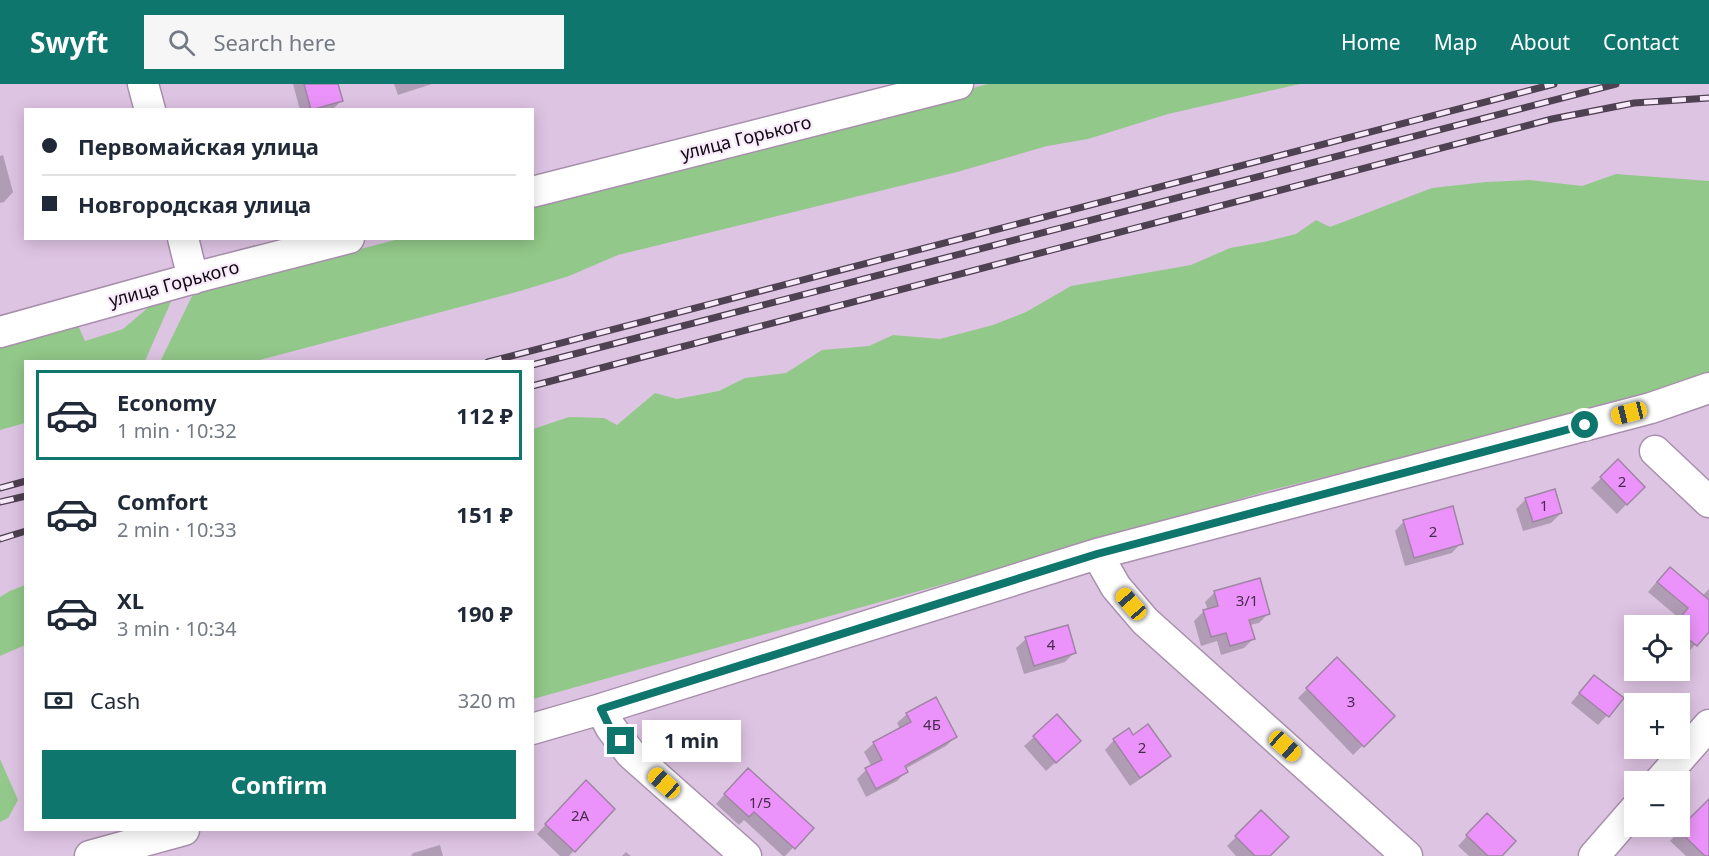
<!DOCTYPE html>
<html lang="en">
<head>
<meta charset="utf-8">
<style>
	body { margin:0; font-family:"Noto Sans",sans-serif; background:#f6f6f7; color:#1f2937; height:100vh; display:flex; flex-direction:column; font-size:22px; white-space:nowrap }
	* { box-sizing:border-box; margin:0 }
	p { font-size:20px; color:#747a83 }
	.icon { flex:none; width:33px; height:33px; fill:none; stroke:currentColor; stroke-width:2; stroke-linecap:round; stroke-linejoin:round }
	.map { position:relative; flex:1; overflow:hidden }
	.details { position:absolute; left:24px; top:276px; width:510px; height:471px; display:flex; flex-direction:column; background:#fff; border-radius:0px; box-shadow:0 3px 15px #0003 }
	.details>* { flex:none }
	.guide { position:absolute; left:24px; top:24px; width:510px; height:132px; border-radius:0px; box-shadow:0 3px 15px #0003; display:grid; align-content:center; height:132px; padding:0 18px; background:#fff }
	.tools { position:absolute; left:1624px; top:531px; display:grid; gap:12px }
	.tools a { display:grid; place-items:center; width:66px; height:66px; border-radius:0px; background:#fff; box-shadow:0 3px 15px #0003; font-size:30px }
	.end { position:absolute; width:27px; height:27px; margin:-14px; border:8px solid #0f766e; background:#fff; box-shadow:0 0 0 3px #fff }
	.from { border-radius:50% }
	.bubble { position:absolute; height:42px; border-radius:0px; background:#fff; box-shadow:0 3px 15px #0003; font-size:20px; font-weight:700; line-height:42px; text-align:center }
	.car { position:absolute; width:18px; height:36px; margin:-18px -9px; border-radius:8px; box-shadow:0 0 4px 2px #0007; background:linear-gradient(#f5c518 24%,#345 0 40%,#f5c518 0 76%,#345 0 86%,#f5c518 0) }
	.guide b { display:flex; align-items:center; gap:21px; height:57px; font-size:22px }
	.guide b+b { border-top:2px solid #e0e1e3 }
	.guide i { width:15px; height:15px; background:#1f2937 }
	ul { padding:10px 0 0; list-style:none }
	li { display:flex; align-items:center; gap:18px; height:90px; margin:0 12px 9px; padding:0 6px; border:3px solid transparent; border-radius:0px }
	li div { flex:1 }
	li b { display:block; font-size:22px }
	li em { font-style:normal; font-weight:700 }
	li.selected { border-color:#0f766e }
	li>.icon { width:54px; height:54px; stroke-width:1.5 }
	.pay { display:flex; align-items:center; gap:15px; height:66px; padding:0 18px; font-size:22px }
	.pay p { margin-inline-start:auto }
	.cta { display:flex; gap:12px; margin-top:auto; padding:12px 18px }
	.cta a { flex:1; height:69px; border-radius:0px; background:#0f766e; color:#fff; font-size:24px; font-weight:700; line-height:69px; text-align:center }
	header { display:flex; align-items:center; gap:36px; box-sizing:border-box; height:84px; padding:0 30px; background:#0f766e; color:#fff }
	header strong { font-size:28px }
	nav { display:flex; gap:33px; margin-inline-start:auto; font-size:21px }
	.search { width:420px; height:54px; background:#f6f6f7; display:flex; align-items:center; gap:15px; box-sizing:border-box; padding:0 21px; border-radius:0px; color:#747a83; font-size:22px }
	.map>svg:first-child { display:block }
	.green { fill:#92c889 }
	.shadow { fill:#0003 }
	.building { fill:#eb93fa; stroke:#9e86a2; stroke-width:1.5 }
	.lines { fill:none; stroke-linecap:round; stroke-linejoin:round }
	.minor-casing { stroke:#a890ad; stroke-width:33 }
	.minor { stroke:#fff; stroke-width:30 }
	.rail-casing { stroke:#4e4151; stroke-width:7 }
	.rail { stroke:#f8eafa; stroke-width:4.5; stroke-dasharray:14; stroke-linecap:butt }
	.route { stroke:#0f766e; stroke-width:8 }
	.labels { text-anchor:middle; stroke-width:4.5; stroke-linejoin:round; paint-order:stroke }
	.number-label { font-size:15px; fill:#472b4c }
	.street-label { font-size:18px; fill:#100812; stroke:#f8eafa }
</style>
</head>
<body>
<header>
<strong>Swyft</strong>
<div class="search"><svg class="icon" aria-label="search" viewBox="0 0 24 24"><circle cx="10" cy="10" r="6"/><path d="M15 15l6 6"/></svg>Search here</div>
<nav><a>Home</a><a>Map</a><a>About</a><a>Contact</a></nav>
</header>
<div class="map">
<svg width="1709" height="772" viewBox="0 0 1709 772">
	<rect width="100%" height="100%" fill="#dec4e3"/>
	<path class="green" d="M988 0H1300L1168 30 1088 55 1047 62 957 88 618 171 569 192 520 207 256 277 160 278 194 208 399 155 532 154 533 119Z
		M1616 90 1709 97V291L1629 319 1271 406 980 490 533 615V345L569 333 604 334 617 341 655 309 677 315 719 307 745 294 786 289 822 266 869 262 893 251 940 255 993 241 1026 228 1071 202 1191 181 1230 164 1264 158 1296 150 1316 136 1330 143 1432 104 1486 98 1530 96 1582 102Z
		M173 213 145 277 26 278 25 339 0 346V260L77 239 85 257 123 245 150 222Z
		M25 501V561L0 572V513L10 507Z
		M0 675 18 716 8 734 0 738Z"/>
	<path class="shadow" d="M293 0H336L341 17 332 26H300Z
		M394 0H432L398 11Z
		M3 71 13 108 4 118 0 119V72Z
		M1618 378 1643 403 1617 430 1591 404Z
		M1526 415 1561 429 1551 439 1523 447 1516 425Z
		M1404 437 1461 459 1452 469 1405 482 1395 447Z
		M1660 494 1702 512 1709 505V545L1686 571 1680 565V542H1673L1679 534 1648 508Z
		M1215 508 1269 529 1259 539 1250 541 1253 555 1244 564 1221 571 1217 557 1201 562 1194 537 1204 527 1208 526 1205 518Z
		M1026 555 1075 568 1065 578 1024 590 1016 564Z
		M1337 575 1393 632 1353 671 1298 614Z
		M1585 602 1622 615 1598 641 1571 619Z
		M907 630 955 653 946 662 905 685 906 688 897 697 866 713 857 695 866 686 872 683 864 668 874 659 900 645 897 639Z
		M1034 653 1069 666 1046 687 1024 662Z
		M1133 653 1169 672 1159 682 1130 702 1105 666 1114 656Z
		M738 695 812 744 785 772H783L744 736 739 741 716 720Z
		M576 708 613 725 569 772H560L537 750Z
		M1702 724 1709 731V770L1708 772H1686L1670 757Z
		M1261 728 1268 772H1236L1227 762Z
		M1478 740 1500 772H1469L1458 762Z
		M440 761 443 772H411L413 769Z
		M626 768 631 772H622Z"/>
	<path class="building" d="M304 0H338L343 17 311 26Z
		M1618 375 1645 403 1627 421 1600 393Z
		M1555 405 1562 429 1533 438 1525 414Z
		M1453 422 1463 460 1414 474 1403 436Z
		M1670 483 1709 516V548L1697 562 1680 548V542H1673L1688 524 1657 498Z
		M1260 494 1270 530 1249 536 1255 555 1230 562 1226 549 1211 553 1203 526 1218 522 1214 507Z
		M1068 541 1076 569 1034 582 1025 553Z
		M1337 573 1395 632 1364 663 1306 604Z
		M1594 591 1624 614 1609 633 1579 609Z
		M936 613 957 653 905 682 908 688 876 705 865 684 882 676 873 658 911 638 906 629Z
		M1057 630 1081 657 1056 679 1033 652Z
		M1148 640 1171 672 1140 694 1113 655 1129 644 1133 651Z
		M748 684 814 744 795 765 754 728 749 733 724 710Z
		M586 696 615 725 575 768 545 740Z
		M1709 715V772H1705L1678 746Z
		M1261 726 1289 753 1270 772H1255L1235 752Z
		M1487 729 1516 757 1502 772H1488L1466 751Z"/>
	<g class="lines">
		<g class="minor-casing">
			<path id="minor" d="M143 0 150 26
				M532 108 958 0
				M183 154 193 195
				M0 248 205 191 349 154
				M1655 367 1709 418
				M1097 470 1116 503 1145 537 1407 772
				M601 625 611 644 631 670 746 772
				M532 645 601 625 1097 470 1651 324 1709 304
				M1659 698 1709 641
				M90 772 184 746
				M1594 772 1635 725"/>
		</g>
		<use href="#minor" class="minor"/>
		<g class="rail-casing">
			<path id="rail" d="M488 278 1554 0
				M532 281 1616 0
				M532 302 1552 35 1634 19 1709 14
				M0 404 26 397
				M0 418 26 412
				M0 455 26 447"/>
		</g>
		<use href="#rail" class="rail"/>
	</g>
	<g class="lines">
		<path class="route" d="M621 657 610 644 601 625 1097 470 1585 341"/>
	</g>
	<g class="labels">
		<g class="number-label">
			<text x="1622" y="403">2</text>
			<text x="1544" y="427">1</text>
			<text x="1433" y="453">2</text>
			<text x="1247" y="522">3/1</text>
			<text x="1051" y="566">4</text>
			<text x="1351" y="623">3</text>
			<text x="932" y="646">4Б</text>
			<text x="1142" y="669">2</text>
			<text x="760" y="724">1/5</text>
			<text x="580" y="737">2А</text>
		</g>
		<g class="street-label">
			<text transform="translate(746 54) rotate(-14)" y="6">улица Горького</text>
			<text transform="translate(174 200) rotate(-15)" y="6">улица Горького</text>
		</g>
	</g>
</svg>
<div class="tools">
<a><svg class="icon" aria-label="locate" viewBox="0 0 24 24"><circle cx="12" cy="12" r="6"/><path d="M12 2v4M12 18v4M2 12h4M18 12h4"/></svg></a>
<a>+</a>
<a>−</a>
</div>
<i class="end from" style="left:1585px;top:341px"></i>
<i class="end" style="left:621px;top:657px"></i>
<div class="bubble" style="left:642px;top:636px;width:99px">1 min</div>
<i class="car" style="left:1629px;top:329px;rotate:256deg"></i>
<i class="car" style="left:1131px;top:520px;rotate:319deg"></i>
<i class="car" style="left:1285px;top:662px;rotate:132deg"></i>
<i class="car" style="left:664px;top:699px;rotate:312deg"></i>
<div class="guide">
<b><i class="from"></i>Первомайская улица</b>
<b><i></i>Новгородская улица</b>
</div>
<section class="details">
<ul>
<li class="selected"><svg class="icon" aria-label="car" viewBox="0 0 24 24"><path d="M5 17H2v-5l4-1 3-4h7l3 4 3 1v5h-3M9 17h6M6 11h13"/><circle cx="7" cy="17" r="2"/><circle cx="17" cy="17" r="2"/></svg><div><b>Economy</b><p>1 min · 10:32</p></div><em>112 ₽</em></li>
<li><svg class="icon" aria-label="car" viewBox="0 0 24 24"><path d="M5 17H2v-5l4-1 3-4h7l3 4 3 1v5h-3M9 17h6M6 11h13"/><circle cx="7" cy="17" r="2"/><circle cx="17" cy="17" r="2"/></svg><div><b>Comfort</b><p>2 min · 10:33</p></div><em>151 ₽</em></li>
<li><svg class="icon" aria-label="car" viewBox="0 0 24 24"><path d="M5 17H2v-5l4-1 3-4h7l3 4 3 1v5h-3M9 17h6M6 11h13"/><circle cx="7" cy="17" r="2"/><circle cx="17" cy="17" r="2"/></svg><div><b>XL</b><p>3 min · 10:34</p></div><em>190 ₽</em></li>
</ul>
<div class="pay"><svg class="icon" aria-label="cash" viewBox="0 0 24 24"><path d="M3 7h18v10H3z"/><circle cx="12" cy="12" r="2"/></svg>Cash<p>320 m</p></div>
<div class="cta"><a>Confirm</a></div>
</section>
</div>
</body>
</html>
